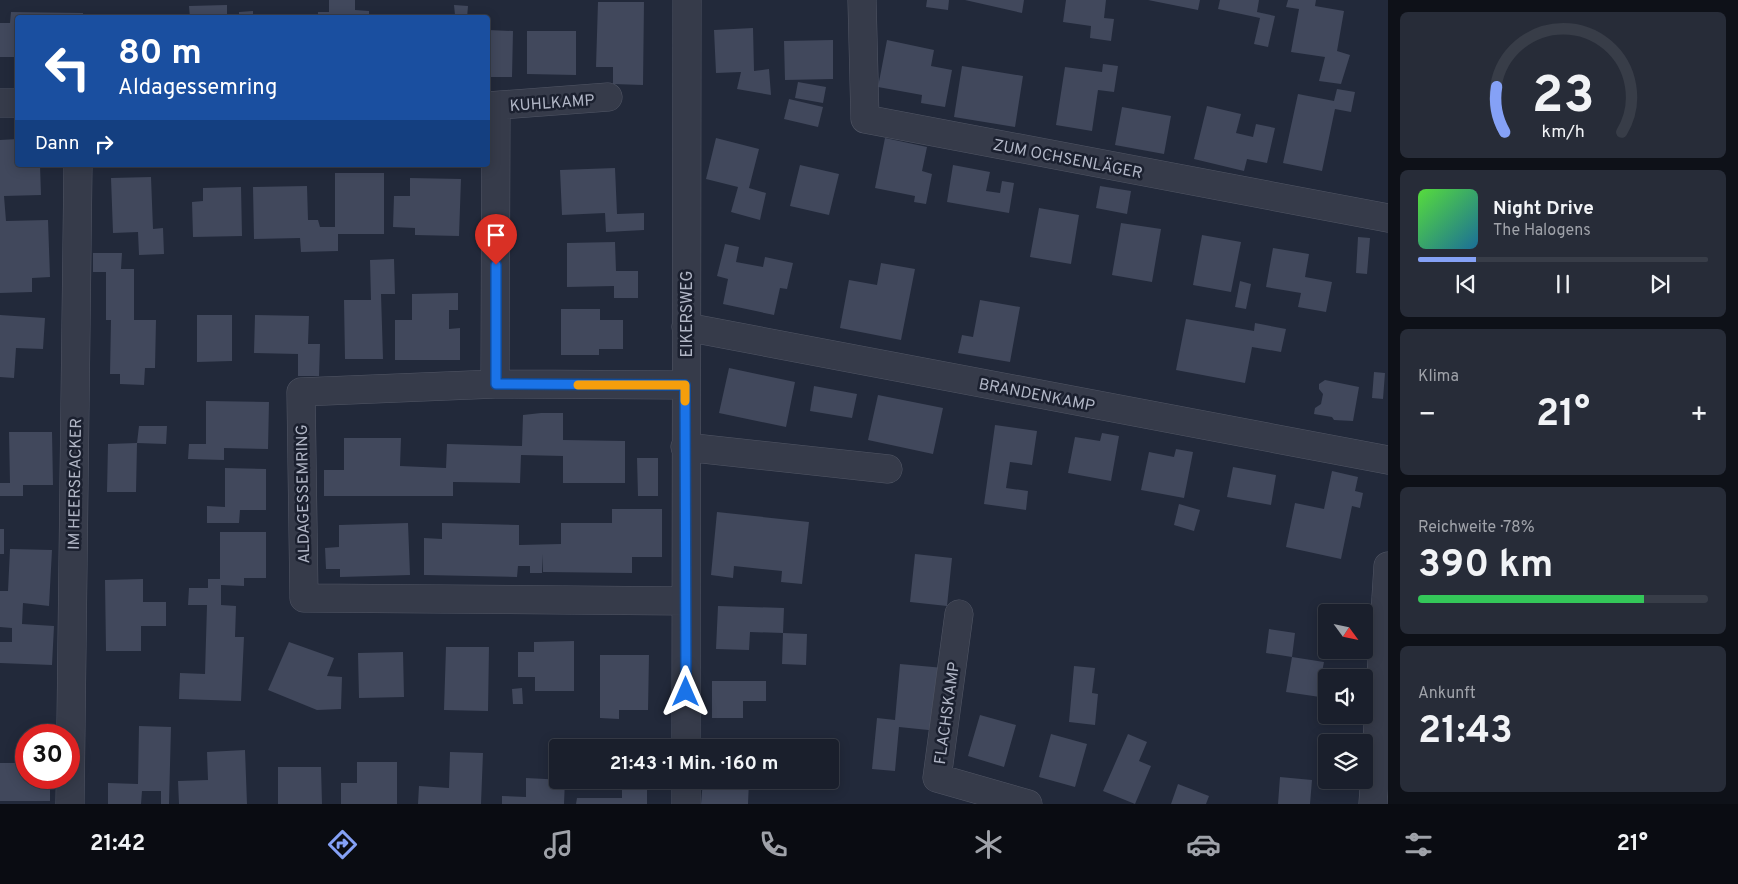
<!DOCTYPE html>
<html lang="de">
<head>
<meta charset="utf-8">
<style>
	:root { --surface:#1a1f2c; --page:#272c38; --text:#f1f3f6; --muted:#9fa2a9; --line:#383d48; --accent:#85a1f6 }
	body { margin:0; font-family:Overpass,sans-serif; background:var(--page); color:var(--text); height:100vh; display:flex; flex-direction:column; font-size:19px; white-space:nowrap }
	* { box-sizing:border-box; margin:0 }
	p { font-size:16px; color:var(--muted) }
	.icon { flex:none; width:28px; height:28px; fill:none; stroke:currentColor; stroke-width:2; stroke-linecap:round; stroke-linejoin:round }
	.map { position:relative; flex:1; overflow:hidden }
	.details { display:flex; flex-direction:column; gap:12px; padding:12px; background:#0e1118; width:350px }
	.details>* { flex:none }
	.banner { position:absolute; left:15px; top:15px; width:475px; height:152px; border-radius:5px; box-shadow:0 2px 12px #0003,0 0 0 1px var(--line); background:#1a4fa0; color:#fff; overflow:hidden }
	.needle { width:32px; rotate:123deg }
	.tools { position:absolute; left:1318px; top:604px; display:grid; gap:10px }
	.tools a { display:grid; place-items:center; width:55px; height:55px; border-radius:5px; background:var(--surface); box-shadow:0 2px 12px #0003,0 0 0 1px var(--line); font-size:25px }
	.speed { position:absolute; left:15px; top:724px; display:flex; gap:10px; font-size:25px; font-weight:700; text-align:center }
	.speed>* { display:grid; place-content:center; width:65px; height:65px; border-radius:50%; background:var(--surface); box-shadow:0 2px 12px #0003,0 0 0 1px var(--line); line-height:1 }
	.speed .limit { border:8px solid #d22; background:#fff; color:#111 }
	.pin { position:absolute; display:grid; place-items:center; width:42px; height:42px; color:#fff; margin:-51px -21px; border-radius:50% 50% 50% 0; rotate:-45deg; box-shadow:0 0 5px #0007 }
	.pin .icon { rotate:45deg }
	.me { position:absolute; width:55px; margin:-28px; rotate:0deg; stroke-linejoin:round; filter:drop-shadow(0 0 4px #0008) }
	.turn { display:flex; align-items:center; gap:18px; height:105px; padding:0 20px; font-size:22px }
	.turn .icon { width:65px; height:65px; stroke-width:2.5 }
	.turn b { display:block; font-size:35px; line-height:42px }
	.then { display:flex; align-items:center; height:48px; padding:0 20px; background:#0003; gap:10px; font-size:19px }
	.big { font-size:38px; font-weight:700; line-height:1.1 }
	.details .widget { flex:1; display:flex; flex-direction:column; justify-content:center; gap:8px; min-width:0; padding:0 18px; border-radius:8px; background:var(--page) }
	.details .dial { align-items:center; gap:0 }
	.dial svg { height:130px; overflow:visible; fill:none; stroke:var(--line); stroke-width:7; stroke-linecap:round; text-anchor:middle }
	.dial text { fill:var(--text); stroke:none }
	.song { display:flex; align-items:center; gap:15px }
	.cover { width:60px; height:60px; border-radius:8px; background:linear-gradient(135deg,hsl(110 70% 55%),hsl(200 70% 35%)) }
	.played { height:5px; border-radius:2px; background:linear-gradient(90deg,var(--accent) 20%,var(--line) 20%) }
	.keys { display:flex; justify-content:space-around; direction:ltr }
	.heat { display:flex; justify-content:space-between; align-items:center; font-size:28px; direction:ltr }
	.charge { height:8px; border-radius:4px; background:linear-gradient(90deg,#34c759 78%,var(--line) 0) }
	.trip { position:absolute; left:549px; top:739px; width:290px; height:50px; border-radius:5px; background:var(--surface); box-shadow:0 2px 12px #0003,0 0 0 1px var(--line); font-weight:700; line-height:50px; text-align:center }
	.tabs { display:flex; height:80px; justify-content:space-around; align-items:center; background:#0a0c12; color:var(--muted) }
	.tabs .icon { width:35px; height:35px }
	.tabs .on { color:var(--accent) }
	.tabs b { font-size:22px; color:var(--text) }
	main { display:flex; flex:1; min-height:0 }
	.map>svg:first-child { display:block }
	.building { fill:#41485c }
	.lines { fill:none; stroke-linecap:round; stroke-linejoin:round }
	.minor-casing { stroke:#515665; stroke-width:29 }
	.minor { stroke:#363b4a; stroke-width:28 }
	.route-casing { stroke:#114b97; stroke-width:12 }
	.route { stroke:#1a73e8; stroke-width:9 }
	.slow { stroke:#f59e0b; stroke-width:9 }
	.labels { text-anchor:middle; stroke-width:5; stroke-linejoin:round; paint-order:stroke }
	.street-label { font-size:16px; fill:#b1b6c6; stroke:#1b202f }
</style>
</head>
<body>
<main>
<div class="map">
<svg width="1388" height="804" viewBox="0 0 1388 804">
	<rect width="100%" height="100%" fill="#22293a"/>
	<!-- building -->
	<path class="building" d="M 329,0 L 355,0 L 355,10 L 369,11 L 369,18 L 318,18 L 318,12 L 329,12 Z
		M 927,0 L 949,0 L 948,10 L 926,7 Z
		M 965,0 L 1024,0 L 1022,13 Z
		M 1066,0 L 1106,0 L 1104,18 L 1114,19 L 1111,41 L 1090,38 L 1091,26 L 1063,22 Z
		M 1148,0 L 1200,0 L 1198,10 Z
		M 1220,0 L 1259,0 L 1257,12 L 1275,16 L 1268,47 L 1254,44 L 1260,18 L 1218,9 Z
		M 1288,0 L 1316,0 L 1315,6 L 1344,11 L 1337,51 L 1350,55 L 1341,84 L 1319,81 L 1325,57 L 1291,52 L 1299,9 L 1286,7 Z
		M 598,2 L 644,2 L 643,85 L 613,84 L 613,67 L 596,67 Z
		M 227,5 L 227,18 L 190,18 L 189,6 Z
		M 454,5 L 468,6 L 467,18 L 441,18 L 441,15 L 455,15 Z
		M 253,11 L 253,18 L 239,18 L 239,12 Z
		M 11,12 L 83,13 L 83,18 L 18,18 L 18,65 L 14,65 L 14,57 L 0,57 L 0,23 L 10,23 Z
		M 753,28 L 754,71 L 769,69 L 771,95 L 737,89 L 741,72 L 716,73 L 714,30 Z
		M 488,30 L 513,31 L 512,77 L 488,77 Z
		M 527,31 L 576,31 L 576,75 L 527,74 Z
		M 833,40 L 833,79 L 785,80 L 784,41 Z
		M 887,40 L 934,50 L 931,66 L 952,70 L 945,107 L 921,103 L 922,95 L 878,87 Z
		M 1103,64 L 1118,66 L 1114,92 L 1098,90 L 1092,131 L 1056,125 L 1065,67 L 1102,72 Z
		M 962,66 L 1023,76 L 1015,127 L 954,117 Z
		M 798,82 L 826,87 L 823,103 L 795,98 Z
		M 1337,89 L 1355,92 L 1351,112 L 1335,109 L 1322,171 L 1283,163 L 1298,94 L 1334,101 Z
		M 789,99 L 823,107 L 818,127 L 784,119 Z
		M 1207,106 L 1241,114 L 1236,133 L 1253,137 L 1256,124 L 1275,128 L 1267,163 L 1247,159 L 1244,171 L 1194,159 Z
		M 1122,107 L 1171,116 L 1164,154 L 1115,145 Z
		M 716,138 L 759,149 L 749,188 L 766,193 L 760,220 L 731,212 L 738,187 L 706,179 Z
		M 885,138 L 927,147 L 922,171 L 932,174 L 926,204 L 914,202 L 915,196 L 875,188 Z
		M 18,139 L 18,165 L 40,165 L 41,195 L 4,196 L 6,221 L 48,220 L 50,277 L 32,278 L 32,292 L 0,293 L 0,140 Z
		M 800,165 L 839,174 L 829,215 L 790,206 Z
		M 953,165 L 990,172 L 986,191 L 1000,193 L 1002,181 L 1014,183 L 1009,213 L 947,202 Z
		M 615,168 L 617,214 L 644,213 L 644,230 L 606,232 L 605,213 L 562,215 L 560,170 Z
		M 335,173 L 384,173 L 384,234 L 338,234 L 338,251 L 301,252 L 300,238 L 254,239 L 253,187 L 307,186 L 308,220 L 318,220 L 320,227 L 335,227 Z
		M 151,177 L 153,229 L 163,228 L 164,254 L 139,255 L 138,232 L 113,233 L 111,178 Z
		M 410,178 L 461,179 L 459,236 L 415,235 L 415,228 L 393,227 L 394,196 L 410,196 Z
		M 1100,186 L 1131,191 L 1127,214 L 1096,208 Z
		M 241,187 L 242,236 L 193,237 L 192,202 L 203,201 L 203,188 Z
		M 1039,208 L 1079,215 L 1071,264 L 1030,257 Z
		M 1121,223 L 1161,229 L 1152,282 L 1112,275 Z
		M 1202,235 L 1241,242 L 1231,292 L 1193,285 Z
		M 1358,237 L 1370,238 L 1367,274 L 1356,273 Z
		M 615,242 L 616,271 L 638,271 L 638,298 L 614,298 L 614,286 L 567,287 L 567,243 Z
		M 725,244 L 739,247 L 736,262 L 763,267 L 765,257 L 793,263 L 787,289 L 780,288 L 774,315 L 723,304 L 728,279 L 717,276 Z
		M 1273,248 L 1309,254 L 1305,277 L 1332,282 L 1326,312 L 1298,307 L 1301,293 L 1266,287 Z
		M 93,253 L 122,253 L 121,269 L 134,269 L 134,320 L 156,320 L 155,368 L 145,368 L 144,385 L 120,384 L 120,374 L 110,374 L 111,320 L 106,320 L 106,272 L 93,272 Z
		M 394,259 L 395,294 L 381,294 L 383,359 L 345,359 L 344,300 L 371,300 L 370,260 Z
		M 881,263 L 915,269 L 901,340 L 840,328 L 849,280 L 877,285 Z
		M 1240,281 L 1251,284 L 1246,309 L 1235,307 Z
		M 458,293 L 458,310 L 449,310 L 449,329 L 460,328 L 460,360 L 395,360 L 395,320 L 412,320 L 412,294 Z
		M 980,300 L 1020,307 L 1010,362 L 958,353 L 962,335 L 973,337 Z
		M 561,309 L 600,309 L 600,320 L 623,320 L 623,349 L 599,349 L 599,355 L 561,355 Z
		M 0,315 L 45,318 L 43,349 L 16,348 L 14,378 L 0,377 Z
		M 197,315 L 232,315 L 232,361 L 197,362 Z
		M 255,315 L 309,316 L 308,344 L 320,344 L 319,376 L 298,376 L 298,354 L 254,353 Z
		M 1186,319 L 1254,331 L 1255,323 L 1286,329 L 1281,352 L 1252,347 L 1245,383 L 1176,370 Z
		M 729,368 L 795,382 L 786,427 L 719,413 Z
		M 1374,372 L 1385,373 L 1383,399 L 1372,398 Z
		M 1325,380 L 1359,387 L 1353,421 L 1334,420 L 1332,417 L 1314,414 L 1315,408 L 1321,404 L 1323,394 L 1319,389 L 1319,384 Z
		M 814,386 L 857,394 L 852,418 L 810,411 Z
		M 878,395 L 943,408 L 933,454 L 868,440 Z
		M 206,401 L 269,402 L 268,449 L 224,448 L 224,460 L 188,459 L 189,444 L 206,444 Z
		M 541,413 L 563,413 L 563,440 L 625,441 L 625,483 L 563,483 L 563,456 L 521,455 L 520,483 L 453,482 L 453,496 L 324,496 L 324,470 L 344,470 L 344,438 L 401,438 L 400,466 L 446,468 L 447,444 L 522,446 L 523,415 Z
		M 995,425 L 1037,431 L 1032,465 L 1010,462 L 1006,488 L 1028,491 L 1026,510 L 984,504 Z
		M 139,426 L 167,426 L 166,444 L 137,443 Z
		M 9,432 L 52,432 L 53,485 L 23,485 L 23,496 L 0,496 L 0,483 L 10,483 Z
		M 1102,433 L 1119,436 L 1111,481 L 1068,473 L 1075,437 L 1100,441 Z
		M 137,443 L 136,492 L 107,492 L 108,444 Z
		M 1176,449 L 1193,452 L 1184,498 L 1141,490 L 1149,452 L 1174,457 Z
		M 637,458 L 658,458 L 658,496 L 638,496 Z
		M 1233,467 L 1276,475 L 1271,505 L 1227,497 Z
		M 225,468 L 266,469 L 266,510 L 240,510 L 239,523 L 207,523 L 207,506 L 225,507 Z
		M 1332,471 L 1358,477 L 1355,491 L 1363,493 L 1360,508 L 1352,506 L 1341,559 L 1286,547 L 1295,503 L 1324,509 Z
		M 1179,504 L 1200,510 L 1194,531 L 1174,525 Z
		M 612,509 L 662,509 L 662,557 L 632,557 L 632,573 L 543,572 L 542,554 L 542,573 L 530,573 L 530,566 L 518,566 L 517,577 L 424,575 L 424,538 L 442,539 L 442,523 L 519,525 L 519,545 L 561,544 L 561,523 L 612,523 Z
		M 717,512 L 809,522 L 802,584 L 781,582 L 782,571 L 734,566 L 733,578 L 711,575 Z
		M 408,523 L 410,575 L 340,577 L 340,569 L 326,569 L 325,548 L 339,547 L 339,525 Z
		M 0,529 L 4,529 L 4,554 L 0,554 Z
		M 220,532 L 266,532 L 266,578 L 244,578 L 244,586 L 221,585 L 221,605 L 236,606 L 235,637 L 244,637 L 241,701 L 179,699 L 180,673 L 205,674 L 207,605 L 188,605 L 189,588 L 208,588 L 208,579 L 220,579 Z
		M 10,549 L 52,550 L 49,606 L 23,603 L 22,624 L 54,626 L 52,665 L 0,663 L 0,642 L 12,642 L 12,628 L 0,627 L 0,591 L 8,591 Z
		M 915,554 L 952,558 L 947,606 L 910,602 Z
		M 143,579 L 143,602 L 166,602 L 166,626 L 141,626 L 141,651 L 106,651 L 105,580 Z
		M 718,606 L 784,608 L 783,633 L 750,632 L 749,650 L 716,649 Z
		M 1269,629 L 1295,633 L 1292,657 L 1324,662 L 1322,672 L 1331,674 L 1330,678 L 1326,678 L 1326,691 L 1322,691 L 1320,697 L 1286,692 L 1292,657 L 1266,653 Z
		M 783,633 L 807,634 L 806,665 L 782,664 Z
		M 574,641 L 574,691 L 535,691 L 535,677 L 518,677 L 518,652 L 534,652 L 534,642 Z
		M 289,642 L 334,658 L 327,676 L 342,677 L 341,709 L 317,710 L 268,690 Z
		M 446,647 L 489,647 L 488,711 L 444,710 Z
		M 403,652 L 404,697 L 359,698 L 358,653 Z
		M 600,655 L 649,655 L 648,710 L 619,710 L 619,719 L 600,718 Z
		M 900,664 L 944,668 L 938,731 L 899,727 L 895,771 L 872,769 L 877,718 L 895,720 Z
		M 1074,666 L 1095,668 L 1092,693 L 1098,694 L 1095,725 L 1069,722 Z
		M 712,681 L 766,681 L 766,701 L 743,701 L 743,718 L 712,718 Z
		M 522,688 L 523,704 L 513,704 L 512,689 Z
		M 980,715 L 1016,725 L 1004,767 L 968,756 Z
		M 139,726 L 171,727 L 169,804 L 161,804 L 161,791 L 142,791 L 141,804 L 108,804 L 108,783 L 138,784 Z
		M 27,732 L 51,732 L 51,735 L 27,735 Z
		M 1051,734 L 1087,744 L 1075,787 L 1039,777 Z
		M 1128,734 L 1147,742 L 1139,761 L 1151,766 L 1135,804 L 1103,791 Z
		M 245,750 L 247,804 L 179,804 L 178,781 L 208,780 L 207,752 Z
		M 450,752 L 483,753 L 481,804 L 418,804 L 419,786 L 449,788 Z
		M 357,762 L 397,762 L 397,804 L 341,804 L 341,783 L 357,783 Z
		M 0,763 L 26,763 L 26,778 L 50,778 L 50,801 L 0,801 Z
		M 278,767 L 321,767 L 322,804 L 278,804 Z
		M 1280,777 L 1312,780 L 1310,804 L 1278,804 Z
		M 526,778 L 565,780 L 564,804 L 502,804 L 502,796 L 526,797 Z
		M 703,780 L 749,781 L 748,804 L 701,804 Z
		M 1178,784 L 1209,796 L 1206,804 L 1171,804 Z
		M 622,788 L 647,789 L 647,804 L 576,804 L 577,798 L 622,798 Z"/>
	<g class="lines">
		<defs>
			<path id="minor" d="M 862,0 L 865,119 L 1388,218
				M 0,103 L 18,103
				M 488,106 L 608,97
				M 686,327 L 1388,460
				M 495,384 L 496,106
				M 685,385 L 495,384 L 301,392 L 304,598 L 686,601
				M 685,447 L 888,469
				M 959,614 L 937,778 L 1028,804
				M 686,748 L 687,0
				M 686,780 L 686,804
				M 70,804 L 78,165
				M 1373,804 L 1388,566"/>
		</defs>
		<!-- minor casing -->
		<use href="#minor" class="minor-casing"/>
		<!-- minor -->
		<use href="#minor" class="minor"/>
	</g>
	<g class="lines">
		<defs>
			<path id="route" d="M 496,265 L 496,384 L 685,385 L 686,692"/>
		</defs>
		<!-- route casing -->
		<use href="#route" class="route-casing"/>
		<!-- route -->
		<use href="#route" class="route"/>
		<!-- slow -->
		<path class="slow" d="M 578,385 L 685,385 L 685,401"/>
	</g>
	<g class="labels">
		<!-- street labels -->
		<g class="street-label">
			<text transform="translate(552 102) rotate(-4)" y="6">KUHLKAMP</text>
			<text transform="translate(1068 158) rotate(11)" y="6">ZUM OCHSENLÄGER</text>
			<text transform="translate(686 314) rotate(-90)" y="6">EIKERSWEG</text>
			<text transform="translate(1037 394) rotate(11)" y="6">BRANDENKAMP</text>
			<text transform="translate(74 484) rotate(-89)" y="6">IM HEERSEACKER</text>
			<text transform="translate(302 494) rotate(-91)" y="6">ALDAGESSEMRING</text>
			<text transform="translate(946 713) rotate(-82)" y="6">FLACHSKAMP</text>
		</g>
	</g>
</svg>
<div class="tools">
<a><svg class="needle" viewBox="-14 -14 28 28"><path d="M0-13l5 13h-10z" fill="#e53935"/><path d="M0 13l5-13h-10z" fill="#9fa2a9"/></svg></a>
<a><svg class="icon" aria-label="sound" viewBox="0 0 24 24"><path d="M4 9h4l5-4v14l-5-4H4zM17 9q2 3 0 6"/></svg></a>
<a><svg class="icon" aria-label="layers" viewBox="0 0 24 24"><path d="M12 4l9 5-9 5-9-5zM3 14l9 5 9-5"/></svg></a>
</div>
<div class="speed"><div class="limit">30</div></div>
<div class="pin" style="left:496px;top:265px;background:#d93025"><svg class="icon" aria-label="arrive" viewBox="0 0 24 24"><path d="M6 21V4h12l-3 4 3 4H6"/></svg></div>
<svg class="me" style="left:686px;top:692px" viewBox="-20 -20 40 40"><path d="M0-17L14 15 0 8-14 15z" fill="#1a73e8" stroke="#fff" stroke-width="4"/></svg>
<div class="trip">21:43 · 1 Min. · 160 m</div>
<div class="banner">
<div class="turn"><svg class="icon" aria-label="left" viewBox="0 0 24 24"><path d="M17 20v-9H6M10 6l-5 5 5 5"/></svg><div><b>80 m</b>Aldagessemring</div></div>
<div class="then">Dann<svg class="icon" aria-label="right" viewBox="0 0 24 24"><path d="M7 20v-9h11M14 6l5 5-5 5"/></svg></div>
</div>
</div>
<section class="details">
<div class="widget dial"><svg viewBox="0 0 100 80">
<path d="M14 69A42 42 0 1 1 86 69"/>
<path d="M14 69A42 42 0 0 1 9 41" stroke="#85a1f6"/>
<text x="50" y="56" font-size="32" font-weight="700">23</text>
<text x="50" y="72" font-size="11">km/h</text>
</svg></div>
<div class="widget">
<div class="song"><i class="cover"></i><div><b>Night Drive</b><p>The Halogens</p></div></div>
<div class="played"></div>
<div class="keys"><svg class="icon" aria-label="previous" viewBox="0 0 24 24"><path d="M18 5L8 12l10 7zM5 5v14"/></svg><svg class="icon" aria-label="pause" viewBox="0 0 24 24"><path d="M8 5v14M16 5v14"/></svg><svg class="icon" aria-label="next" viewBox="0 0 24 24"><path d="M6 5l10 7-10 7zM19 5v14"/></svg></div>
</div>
<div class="widget"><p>Klima</p>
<div class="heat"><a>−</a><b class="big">21°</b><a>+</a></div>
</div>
<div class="widget"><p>Reichweite · 78%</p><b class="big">390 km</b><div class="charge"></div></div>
<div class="widget"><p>Ankunft</p><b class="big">21:43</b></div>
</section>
</main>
<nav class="tabs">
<b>21:42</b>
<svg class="icon on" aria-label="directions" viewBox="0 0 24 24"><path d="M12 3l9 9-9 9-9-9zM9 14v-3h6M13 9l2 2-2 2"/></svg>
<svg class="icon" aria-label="music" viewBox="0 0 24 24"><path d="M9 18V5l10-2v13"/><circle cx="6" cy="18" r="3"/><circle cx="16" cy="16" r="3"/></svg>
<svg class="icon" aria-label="phone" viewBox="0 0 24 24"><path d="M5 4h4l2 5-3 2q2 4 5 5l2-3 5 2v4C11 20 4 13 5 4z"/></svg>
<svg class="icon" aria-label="climate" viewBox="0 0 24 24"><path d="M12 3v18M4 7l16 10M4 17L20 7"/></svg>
<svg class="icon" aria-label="car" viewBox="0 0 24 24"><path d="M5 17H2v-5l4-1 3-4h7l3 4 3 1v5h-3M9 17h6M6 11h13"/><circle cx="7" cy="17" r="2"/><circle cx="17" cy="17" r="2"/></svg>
<svg class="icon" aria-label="filters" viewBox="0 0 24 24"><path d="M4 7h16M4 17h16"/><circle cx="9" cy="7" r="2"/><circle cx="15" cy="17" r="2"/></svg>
<b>21°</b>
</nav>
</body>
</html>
